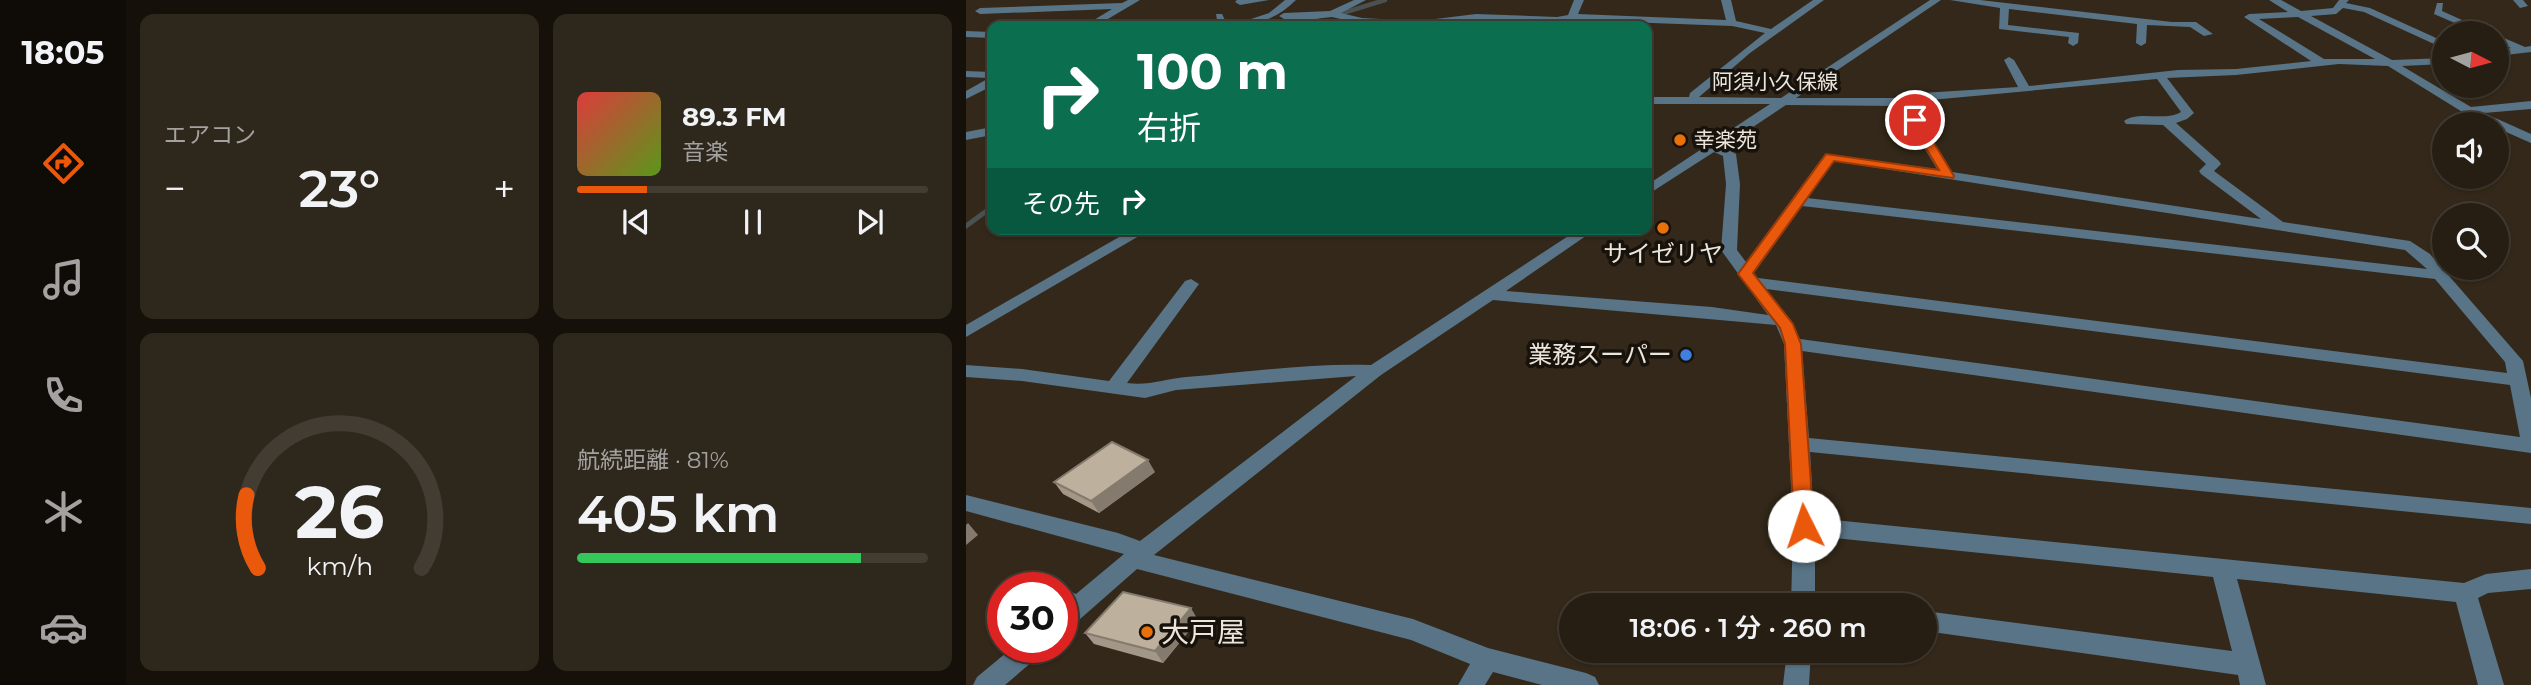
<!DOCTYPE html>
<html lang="ja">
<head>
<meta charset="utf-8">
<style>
	:root { --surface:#261e13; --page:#2e271c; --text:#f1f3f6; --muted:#a4a2a0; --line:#423c33; --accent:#ea580c }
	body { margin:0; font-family:Montserrat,"Noto Sans JP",sans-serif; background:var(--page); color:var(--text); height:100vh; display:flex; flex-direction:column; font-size:26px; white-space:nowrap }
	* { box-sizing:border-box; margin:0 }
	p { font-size:23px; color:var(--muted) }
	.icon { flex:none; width:38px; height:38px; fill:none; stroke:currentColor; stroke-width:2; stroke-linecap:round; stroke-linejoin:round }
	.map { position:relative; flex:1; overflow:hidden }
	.details { display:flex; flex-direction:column; gap:14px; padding:14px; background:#15100a; width:840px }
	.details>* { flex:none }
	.guide { position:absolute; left:21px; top:21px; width:665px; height:214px; border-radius:14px; box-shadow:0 2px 5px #0004,0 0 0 2px var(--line); background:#0b6e4f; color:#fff; overflow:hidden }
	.needle { width:46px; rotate:96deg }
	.controls { position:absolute; left:1466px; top:21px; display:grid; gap:14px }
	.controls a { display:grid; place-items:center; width:77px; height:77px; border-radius:50%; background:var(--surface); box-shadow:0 2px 5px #0004,0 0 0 2px var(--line); font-size:35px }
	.speed { position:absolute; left:21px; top:572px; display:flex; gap:14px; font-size:35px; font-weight:700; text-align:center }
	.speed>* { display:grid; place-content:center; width:91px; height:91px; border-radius:50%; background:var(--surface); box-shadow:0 2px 5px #0004,0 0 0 2px var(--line); line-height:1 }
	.speed .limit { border:10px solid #d22; background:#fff; color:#111 }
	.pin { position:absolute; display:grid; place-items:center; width:60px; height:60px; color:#fff; margin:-30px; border:4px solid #fff; border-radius:50%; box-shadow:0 2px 7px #0007 }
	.me { position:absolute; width:77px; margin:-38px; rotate:356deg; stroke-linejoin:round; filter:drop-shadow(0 0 5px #0008) }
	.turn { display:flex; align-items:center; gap:24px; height:147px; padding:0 35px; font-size:32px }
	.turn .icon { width:91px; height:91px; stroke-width:2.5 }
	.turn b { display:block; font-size:49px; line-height:60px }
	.then { display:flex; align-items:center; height:66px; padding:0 35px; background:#0003; gap:14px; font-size:26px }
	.big { font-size:52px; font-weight:600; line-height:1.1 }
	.details .widget { flex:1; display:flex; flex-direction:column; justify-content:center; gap:10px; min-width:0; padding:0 24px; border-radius:14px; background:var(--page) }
	.details .dial { align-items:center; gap:0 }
	.dial svg { height:182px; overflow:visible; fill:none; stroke:var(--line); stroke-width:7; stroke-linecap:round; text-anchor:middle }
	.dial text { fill:var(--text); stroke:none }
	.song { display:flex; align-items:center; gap:21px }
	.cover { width:84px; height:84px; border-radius:10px; background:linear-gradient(135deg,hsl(0 70% 55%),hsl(90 70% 35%)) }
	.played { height:7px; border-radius:4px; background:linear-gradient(90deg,var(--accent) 20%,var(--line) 20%) }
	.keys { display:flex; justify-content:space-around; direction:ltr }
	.heat { display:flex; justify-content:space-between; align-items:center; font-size:38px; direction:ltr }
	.charge { height:10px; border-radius:5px; background:linear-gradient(90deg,#34c759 81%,var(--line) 0) }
	.details .tiles { flex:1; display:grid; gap:14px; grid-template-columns:repeat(2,1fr) }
	.trip { position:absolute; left:593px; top:593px; width:378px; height:70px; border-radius:35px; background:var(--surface); box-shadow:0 2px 5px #0004,0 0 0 2px var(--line); font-weight:600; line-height:70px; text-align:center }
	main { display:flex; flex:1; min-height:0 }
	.menu { display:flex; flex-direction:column; width:126px; justify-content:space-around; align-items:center; background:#0f0c08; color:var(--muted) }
	.menu .icon { width:49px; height:49px }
	.menu .active { color:var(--accent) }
	.menu b { font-size:32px; color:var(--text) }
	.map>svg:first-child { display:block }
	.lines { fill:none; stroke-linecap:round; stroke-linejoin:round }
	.stream-far1 { stroke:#4b5150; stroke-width:4.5 }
	.stream { stroke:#4b5150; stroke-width:5 }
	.minor { fill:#587486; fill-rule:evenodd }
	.wall { fill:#a39787 }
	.shaded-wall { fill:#847b6e }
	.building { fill:#bdb09d; stroke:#847b6e; stroke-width:2 }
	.route { fill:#ea580c; stroke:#983908; stroke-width:2 }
	.food-dot { fill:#e8710a; stroke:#17120b; stroke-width:2.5 }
	.shop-dot { fill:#3f7fe0; stroke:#17120b; stroke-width:2.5 }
	.labels { text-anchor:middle; stroke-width:7; stroke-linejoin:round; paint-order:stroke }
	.far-street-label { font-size:21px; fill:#ece5db; stroke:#17120b }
	.far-poi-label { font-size:21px; fill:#ece5db; stroke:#17120b; text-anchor:start }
	.poi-label { font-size:24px; fill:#ece5db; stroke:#17120b }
	.near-poi-label { font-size:28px; fill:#ece5db; stroke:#17120b; text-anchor:start }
</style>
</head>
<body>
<main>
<nav class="menu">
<b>18:05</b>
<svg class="icon active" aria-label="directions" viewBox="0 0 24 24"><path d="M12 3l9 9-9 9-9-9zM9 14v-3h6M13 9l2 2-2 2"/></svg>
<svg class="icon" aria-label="music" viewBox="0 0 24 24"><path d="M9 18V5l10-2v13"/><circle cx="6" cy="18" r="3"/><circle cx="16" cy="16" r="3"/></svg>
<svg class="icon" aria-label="phone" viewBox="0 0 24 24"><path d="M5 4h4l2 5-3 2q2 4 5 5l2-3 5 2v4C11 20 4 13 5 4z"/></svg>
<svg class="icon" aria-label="climate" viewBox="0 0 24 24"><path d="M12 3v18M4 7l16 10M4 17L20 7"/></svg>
<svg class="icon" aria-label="car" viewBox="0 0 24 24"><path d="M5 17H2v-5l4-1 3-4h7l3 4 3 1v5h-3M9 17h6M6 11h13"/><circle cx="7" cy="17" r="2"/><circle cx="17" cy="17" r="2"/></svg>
</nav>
<section class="details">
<div class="tiles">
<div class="widget"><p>エアコン</p>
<div class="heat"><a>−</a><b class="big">23°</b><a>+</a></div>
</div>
<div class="widget">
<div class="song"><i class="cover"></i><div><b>89.3 FM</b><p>音楽</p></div></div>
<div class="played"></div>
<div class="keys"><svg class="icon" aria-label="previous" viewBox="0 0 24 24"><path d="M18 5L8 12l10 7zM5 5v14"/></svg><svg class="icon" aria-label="pause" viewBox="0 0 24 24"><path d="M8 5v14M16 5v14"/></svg><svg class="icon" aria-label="next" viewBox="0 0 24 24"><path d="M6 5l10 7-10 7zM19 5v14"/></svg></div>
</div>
<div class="widget dial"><svg viewBox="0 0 100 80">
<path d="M14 69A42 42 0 1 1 86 69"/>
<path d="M14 69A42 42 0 0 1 9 37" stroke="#ea580c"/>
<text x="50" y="56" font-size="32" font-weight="700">26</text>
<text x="50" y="72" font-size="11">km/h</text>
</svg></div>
<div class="widget"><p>航続距離 · 81%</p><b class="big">405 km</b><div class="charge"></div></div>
</div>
</section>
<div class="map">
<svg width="1565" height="685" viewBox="0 0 1565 685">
	<rect width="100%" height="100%" fill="#332819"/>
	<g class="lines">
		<!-- stream-far1 -->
		<path class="stream-far1" d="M 370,15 L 419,0
			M 319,26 L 351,18"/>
		<!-- stream -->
		<path class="stream" d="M 0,226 L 26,207"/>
		<!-- minor -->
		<path class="minor" d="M 162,0 L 174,0 L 130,26 L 118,26 L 146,9 L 14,14 L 9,11 L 14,8 L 156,3 Z
			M 271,0 L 303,0 L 274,5 L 269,2 Z
			M 319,0 L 330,0 C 312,18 289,27 264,26 L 303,13 Z
			M 388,0 L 400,0 L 375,13 L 396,18 L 453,21 L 510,14 L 591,17 L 602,15 L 608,0 L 618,0 L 612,14 L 760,20 L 755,0 L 765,0 L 770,21 L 805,29 L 847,0 L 858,0 L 784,53 L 733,97 L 815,98 L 964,0 L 975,0 L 830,98 L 933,98 L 940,94 L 1052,87 L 1038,60 L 1043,57 L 1048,60 L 1063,86 L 1212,70 L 1270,69 L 1345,61 L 1278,17 L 1283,14 L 1322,12 L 1303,0 L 1315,0 L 1335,11 L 1367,8 L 1373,0 L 1383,0 L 1380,3 L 1404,8 L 1479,42 L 1479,49 L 1398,12 L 1377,8 L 1370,14 L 1345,16 L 1426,60 L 1479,58 L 1479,64 L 1436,66 L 1505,107 L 1565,101 L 1565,109 L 1518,113 L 1565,134 L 1565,143 L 1531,128 L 1531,124 L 1523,124 L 1498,113 L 1422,66 L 1373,64 L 1270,75 L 1201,78 L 1228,113 L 1221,119 L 1210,123 L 1253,161 L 1255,164 L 1248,171 L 1317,222 L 1444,241 L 1464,254 L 1557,361 L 1565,398 L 1565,453 L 836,351 L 843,438 L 1565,508 L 1565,524 L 844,452 L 848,518 L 1498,583 L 1520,574 L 1565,569 L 1565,589 L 1522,593 L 1512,598 L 1538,685 L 1512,685 L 1490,602 L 1271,579 L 1300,685 L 1274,685 L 1272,675 L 959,631 L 959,611 L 1266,651 L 1247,577 L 849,536 L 849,606 L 825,606 L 827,526 L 818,344 L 810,325 L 527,300 L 415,375 L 188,555 L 447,619 L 522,648 L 620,673 L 629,677 L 633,685 L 576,685 L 527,672 L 519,685 L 492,685 L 504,664 L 445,640 L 171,569 L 105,627 L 96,630 L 96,588 L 110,594 L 158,554 L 0,511 L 0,495 L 152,533 L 174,541 L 390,376 L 210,390 L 179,398 L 56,381 L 0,377 L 0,365 L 56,369 L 143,381 L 219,281 L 225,279 L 233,284 L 161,383 C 182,386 199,379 220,377 C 282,372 344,363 405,365 L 613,229 L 630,229 L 540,291 L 746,307 L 802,315 L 755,250 L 760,184 L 757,156 L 748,152 L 681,195 L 681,185 L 804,104 L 681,104 L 681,97 L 723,97 L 724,93 L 799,33 L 766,26 L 606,20 L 591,23 L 510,20 L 439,26 L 396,24 L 366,17 L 338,20 L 318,19 L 313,16 L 318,13 L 364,11 ZM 1332,17 L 1409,59 L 1358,59 L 1293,19 ZM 1191,79 L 1215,112 C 1198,122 1173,110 1158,121 L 1160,124 L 1197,125 L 1240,164 L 1233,171 L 1235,174 L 1295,219 L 986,172 L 943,102 ZM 820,105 L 933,106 L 971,169 L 859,154 L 780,262 L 771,250 L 774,184 L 770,154 L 757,147 ZM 867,161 L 1439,250 L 1461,269 L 841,198 ZM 836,206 L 1469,279 L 1539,362 L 1541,373 L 792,278 L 788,273 ZM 800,289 L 1544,385 L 1554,437 L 834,339 L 824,319 Z
			M 984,0 L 1014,0 L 1206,22 L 1230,22 L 1247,34 L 1238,36 L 1224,27 L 1181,25 L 1180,43 L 1175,46 L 1170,43 L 1171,24 L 1043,9 L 1042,25 L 1113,33 L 1112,43 L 1107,46 L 1102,43 L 1103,37 L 1033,29 L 1034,8 Z
			M 1547,0 L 1557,0 L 1562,6 L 1554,8 Z
			M 1471,3 L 1477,3 L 1476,11 L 1525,33 L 1512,33 L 1468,14 Z
			M 250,14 L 256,14 L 262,26 L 252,26 Z
			M 0,31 L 26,32 L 26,38 L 0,37 Z
			M 1531,35 L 1559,47 L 1565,46 L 1565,52 L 1531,56 L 1531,50 L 1545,48 L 1531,42 Z
			M 0,71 L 26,72 L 26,86 L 0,99 L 0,91 L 23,78 L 0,77 Z
			M 26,127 L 26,135 L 0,140 L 0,132 Z
			M 167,229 L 185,229 L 0,337 L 0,325 Z
			M 46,648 L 76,648 L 73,656 L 39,685 L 7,685 L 11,677 Z
			M 821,651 L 845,651 L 843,685 L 817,685 Z"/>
	</g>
	<!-- wall -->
	<path class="wall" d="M 189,472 L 133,513 L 97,494 L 88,482 Z
		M 232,620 L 197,663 L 128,644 L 119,633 Z"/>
	<!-- shaded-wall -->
	<path class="shaded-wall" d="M 182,460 L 189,472 L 133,513 L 125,501 Z
		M 2,523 L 12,535 L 0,545 L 0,525 Z
		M 225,608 L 232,620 L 197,663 L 189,651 Z"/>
	<!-- building -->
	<path class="building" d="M 146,442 L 182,460 L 125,501 L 88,482 Z
		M 157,592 L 225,608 L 189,651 L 119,633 Z"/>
	<!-- route -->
	<path class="route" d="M 949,117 L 954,120 L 988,176 L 987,178 L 868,161 L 787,273 L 827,324 L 835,344 L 848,526 L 845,531 L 838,534 L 831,531 L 828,526 L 819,344 L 814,328 L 772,274 L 860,154 L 973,170 L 943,120 Z"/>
	<!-- markers -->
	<g class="food-dot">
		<circle cx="714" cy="140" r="7"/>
		<circle cx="697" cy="228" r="7"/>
		<circle cx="181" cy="632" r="7"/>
	</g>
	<circle class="shop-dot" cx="720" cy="355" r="7"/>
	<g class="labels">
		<!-- far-street labels -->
		<g class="far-street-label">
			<text x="809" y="89">阿須小久保線</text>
		</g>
		<!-- far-poi labels -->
		<g class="far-poi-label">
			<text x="728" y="147">幸楽苑</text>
		</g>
		<!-- poi labels -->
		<g class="poi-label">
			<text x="697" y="262">サイゼリヤ</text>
			<text x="706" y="363" text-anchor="end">業務スーパー</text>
		</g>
		<!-- near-poi labels -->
		<g class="near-poi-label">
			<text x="195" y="642">大戸屋</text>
		</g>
	</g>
</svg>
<div class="controls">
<a><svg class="needle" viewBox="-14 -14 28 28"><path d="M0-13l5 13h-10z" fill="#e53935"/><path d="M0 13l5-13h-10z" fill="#a4a2a0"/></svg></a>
<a><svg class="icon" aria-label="sound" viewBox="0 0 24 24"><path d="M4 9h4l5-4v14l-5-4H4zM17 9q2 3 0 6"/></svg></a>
<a><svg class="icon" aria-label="search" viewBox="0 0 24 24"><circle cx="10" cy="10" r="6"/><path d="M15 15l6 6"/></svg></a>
</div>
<div class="speed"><div class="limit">30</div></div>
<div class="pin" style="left:949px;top:120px;background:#d93025"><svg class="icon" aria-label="arrive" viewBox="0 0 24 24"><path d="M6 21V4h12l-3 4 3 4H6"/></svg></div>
<svg class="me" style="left:838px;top:526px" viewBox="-20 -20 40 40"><circle r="19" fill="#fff"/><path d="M0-13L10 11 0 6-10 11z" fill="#ea580c"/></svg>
<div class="trip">18:06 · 1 分 · 260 m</div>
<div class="guide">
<div class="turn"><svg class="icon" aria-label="right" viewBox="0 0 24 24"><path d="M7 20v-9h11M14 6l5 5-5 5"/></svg><div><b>100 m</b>右折</div></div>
<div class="then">その先<svg class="icon" aria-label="right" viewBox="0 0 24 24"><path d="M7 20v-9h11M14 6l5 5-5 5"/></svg></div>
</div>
</div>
</main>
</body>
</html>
